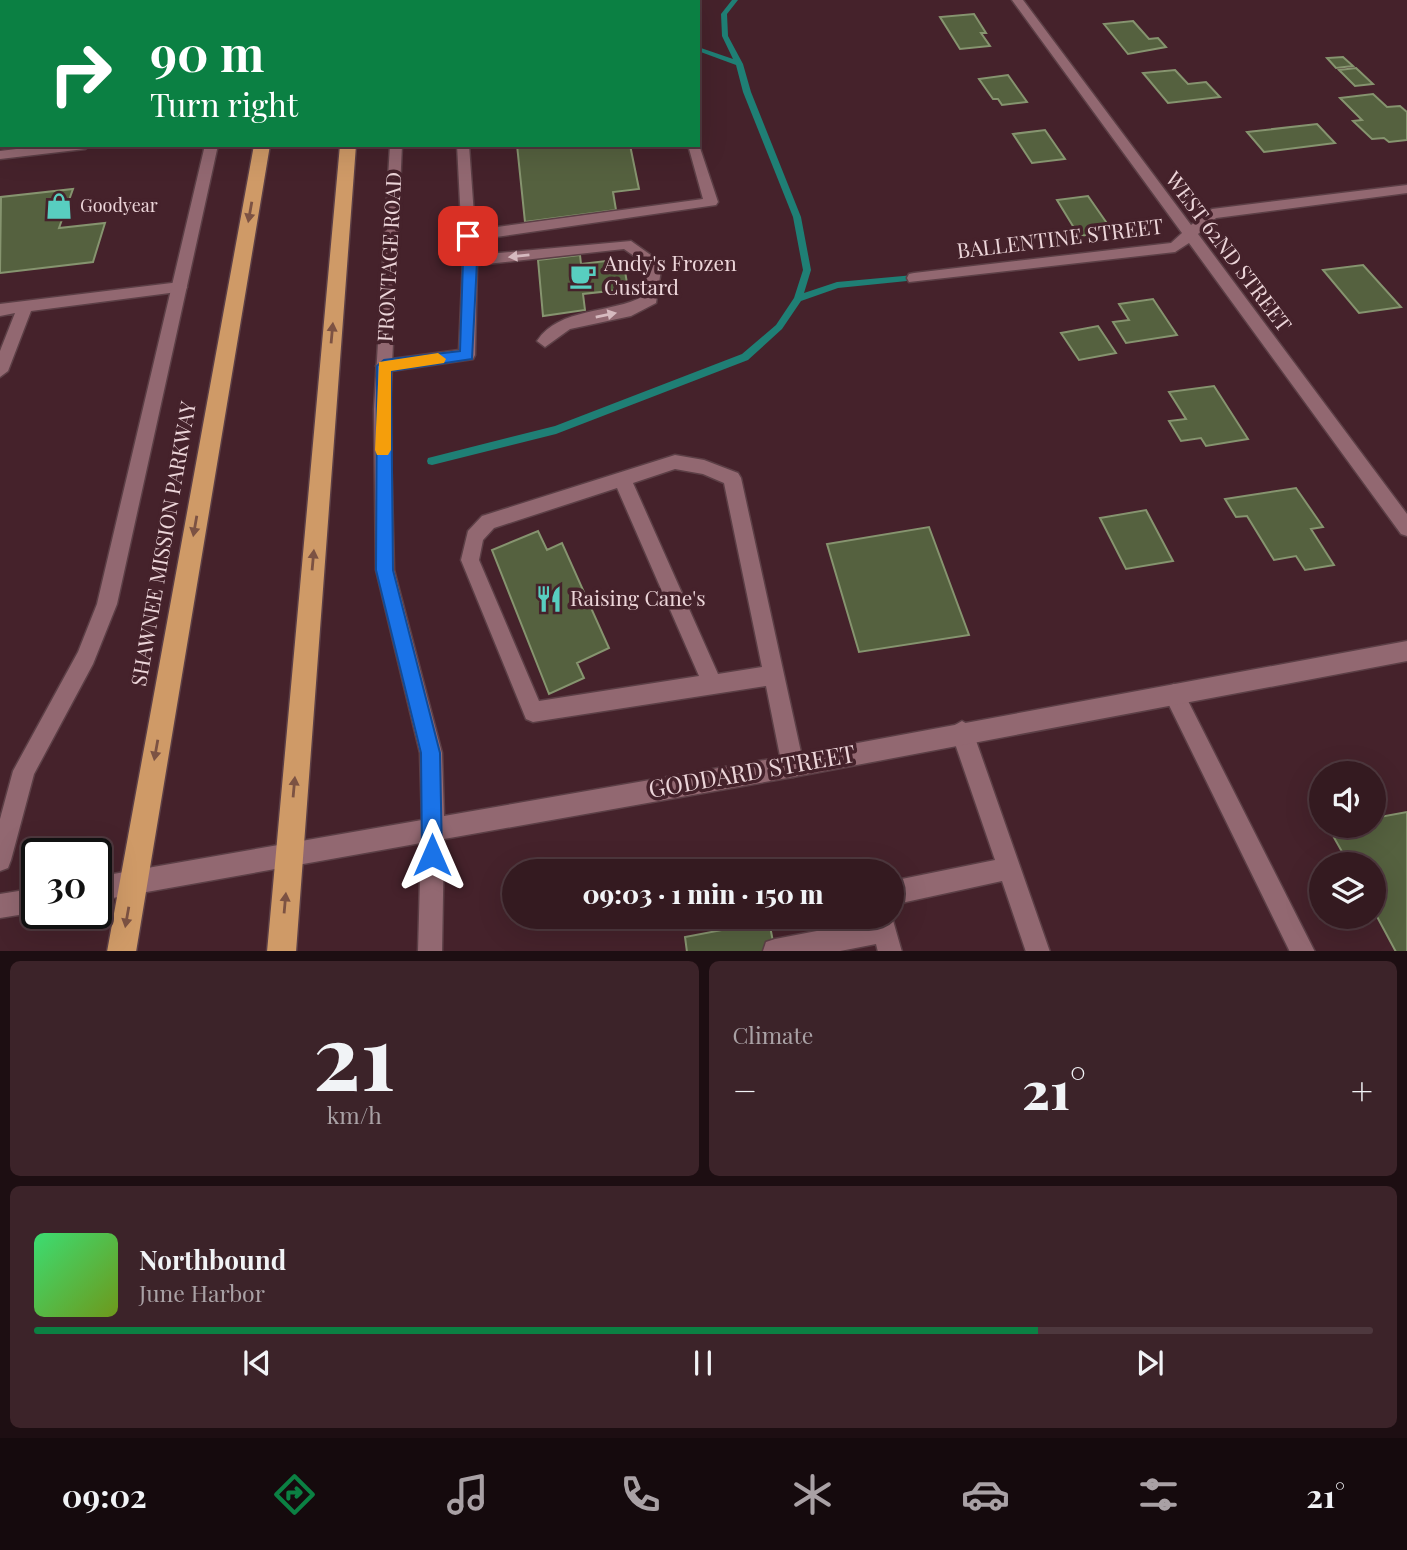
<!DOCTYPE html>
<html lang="en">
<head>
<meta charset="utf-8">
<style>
	:root { --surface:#341a20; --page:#3c2329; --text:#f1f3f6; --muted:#a9a1a5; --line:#4e383e; --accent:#0b8043 }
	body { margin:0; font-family:"Playfair Display",serif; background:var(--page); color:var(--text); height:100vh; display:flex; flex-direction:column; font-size:26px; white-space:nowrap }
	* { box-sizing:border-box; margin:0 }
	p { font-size:23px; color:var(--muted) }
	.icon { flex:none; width:38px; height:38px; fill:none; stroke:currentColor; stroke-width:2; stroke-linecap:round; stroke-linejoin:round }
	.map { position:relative; height:951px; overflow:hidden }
	.drawer { display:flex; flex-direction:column; gap:10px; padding:10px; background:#1d0e12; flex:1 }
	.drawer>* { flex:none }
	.top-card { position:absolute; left:0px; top:0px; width:700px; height:147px; box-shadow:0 7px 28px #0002,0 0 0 2px var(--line); background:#0b8043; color:#fff; overflow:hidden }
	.fabs { position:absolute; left:1309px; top:761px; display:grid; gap:14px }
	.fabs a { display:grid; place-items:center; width:77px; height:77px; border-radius:50%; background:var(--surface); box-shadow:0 7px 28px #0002,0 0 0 2px var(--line); font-size:35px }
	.speed { position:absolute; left:21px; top:838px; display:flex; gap:14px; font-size:35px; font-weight:700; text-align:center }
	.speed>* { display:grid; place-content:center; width:91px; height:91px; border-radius:50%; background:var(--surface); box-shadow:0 7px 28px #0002,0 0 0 2px var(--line); line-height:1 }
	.speed .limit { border:4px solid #111; border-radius:10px; background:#fff; color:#111 }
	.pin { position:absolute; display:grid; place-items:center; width:60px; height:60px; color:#fff; margin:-30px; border-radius:14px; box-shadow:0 4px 10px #0006 }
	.me { position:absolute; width:77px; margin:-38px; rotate:0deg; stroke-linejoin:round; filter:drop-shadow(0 0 5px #0008) }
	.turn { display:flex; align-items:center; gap:24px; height:147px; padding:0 35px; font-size:32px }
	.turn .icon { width:91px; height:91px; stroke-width:2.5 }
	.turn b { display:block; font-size:49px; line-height:60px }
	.big { font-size:52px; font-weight:800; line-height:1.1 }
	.drawer .card { flex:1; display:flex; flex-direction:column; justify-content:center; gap:10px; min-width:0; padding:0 24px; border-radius:10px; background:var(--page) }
	.drawer .dial { align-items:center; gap:0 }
	.dial b { font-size:91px; line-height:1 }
	.song { display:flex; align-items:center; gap:21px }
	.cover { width:84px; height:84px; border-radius:10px; background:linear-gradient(135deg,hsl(140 70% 55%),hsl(80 70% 35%)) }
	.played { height:7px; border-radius:4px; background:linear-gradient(90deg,var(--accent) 75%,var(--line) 75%) }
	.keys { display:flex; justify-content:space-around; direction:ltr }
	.heat { display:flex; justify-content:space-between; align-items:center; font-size:38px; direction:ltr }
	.drawer .tiles { flex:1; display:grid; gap:10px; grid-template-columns:1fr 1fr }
	.card:last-child { grid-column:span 2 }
	.trip { position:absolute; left:502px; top:859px; width:402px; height:70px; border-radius:35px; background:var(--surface); box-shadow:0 7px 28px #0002,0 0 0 2px var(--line); font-weight:800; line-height:70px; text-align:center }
	.tabs { display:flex; height:112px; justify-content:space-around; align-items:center; background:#150a0d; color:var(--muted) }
	.tabs .icon { width:49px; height:49px }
	.tabs .on { color:var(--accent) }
	.tabs b { font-size:32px; color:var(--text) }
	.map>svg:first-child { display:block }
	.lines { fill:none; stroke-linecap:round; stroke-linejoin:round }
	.stream { fill:#1f7f75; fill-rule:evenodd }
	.building { fill:#55613f; stroke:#86946f; stroke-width:2 }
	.lane-casing { stroke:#5c3f46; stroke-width:3 }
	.street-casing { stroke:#5c3f46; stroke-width:3 }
	.highway-casing { stroke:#5c3f46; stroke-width:3 }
	.lane { fill:#926871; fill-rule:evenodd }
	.street { fill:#926871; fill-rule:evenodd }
	.highway { fill:#cf9a67; fill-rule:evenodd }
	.oneway { fill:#7c5243 }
	.oneway2 { fill:#d6babf }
	.route { fill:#1a73e8; stroke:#114b97; stroke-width:2 }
	.slow { fill:#f59e0b }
	.labels { text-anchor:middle; stroke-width:7; stroke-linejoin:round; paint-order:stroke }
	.far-poi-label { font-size:18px; fill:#ecd5d9; stroke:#45222b; text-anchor:start }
	.street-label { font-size:21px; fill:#ecd5d9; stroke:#45222b }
	.poi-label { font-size:21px; fill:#ecd5d9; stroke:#45222b; text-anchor:start }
	.near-street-label { font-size:24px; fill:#ecd5d9; stroke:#45222b }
</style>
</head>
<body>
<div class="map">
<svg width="1407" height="952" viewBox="0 0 1407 952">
	<rect width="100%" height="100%" fill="#45222b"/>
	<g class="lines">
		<!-- stream -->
		<path class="stream" d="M 522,0 L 528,0 L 528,2 L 522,2 Z
			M 732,0 L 738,0 L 727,14 L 728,36 L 743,64 L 751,92 L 801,217 L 811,270 L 804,293 L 837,282 L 914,275 L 918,278 L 917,280 L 838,288 L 801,301 L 782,329 L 748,360 L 556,434 L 432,465 L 428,464 L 427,461 L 428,458 L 432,457 L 555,426 L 742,354 L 776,325 L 794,298 L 803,270 L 793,217 L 743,92 L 736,65 L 698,51 L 698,47 L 733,59 L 722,36 L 721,14 Z"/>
	</g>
	<!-- building -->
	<path class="building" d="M 48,0 L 212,0 L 47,2 Z
		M 974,14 L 986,33 L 981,33 L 990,46 L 960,49 L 940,17 Z
		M 1133,21 L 1149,39 L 1158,38 L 1166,47 L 1128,54 L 1104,24 Z
		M 1343,57 L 1353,66 L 1336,68 L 1327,58 Z
		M 1356,68 L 1373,84 L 1355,86 L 1339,70 Z
		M 1175,70 L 1188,84 L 1206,82 L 1220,97 L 1168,103 L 1143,73 Z
		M 1008,75 L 1027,102 L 1002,105 L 998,99 L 993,99 L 979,79 Z
		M 1373,94 L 1387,107 L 1400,106 L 1407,112 L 1407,140 L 1389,142 L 1384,138 L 1372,139 L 1353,121 L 1362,120 L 1340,98 Z
		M 1317,124 L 1335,143 L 1264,152 L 1247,132 Z
		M 1045,130 L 1065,159 L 1032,163 L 1013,134 Z
		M 517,145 L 630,145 L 639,189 L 613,192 L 616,210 L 525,222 Z
		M 73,189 L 59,228 L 105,223 L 93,262 L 0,273 L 1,197 Z
		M 1088,196 L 1113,232 L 1079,236 L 1057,200 Z
		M 580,255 L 581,264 L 623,259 L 628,289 L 583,294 L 585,310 L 543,316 L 538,260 Z
		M 1363,265 L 1401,307 L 1359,313 L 1323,270 Z
		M 1153,299 L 1177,335 L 1126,343 L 1113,322 L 1129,320 L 1119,304 Z
		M 1098,326 L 1116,353 L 1079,360 L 1061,333 Z
		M 1214,386 L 1248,439 L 1206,446 L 1201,438 L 1181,441 L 1169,421 L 1186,419 L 1169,392 Z
		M 1296,488 L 1323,527 L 1311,529 L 1334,565 L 1305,570 L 1296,556 L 1274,560 L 1247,516 L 1236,517 L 1225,499 Z
		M 1146,510 L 1173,561 L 1126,569 L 1100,518 Z
		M 929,527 L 969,635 L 859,652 L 827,544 Z
		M 538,531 L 547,550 L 562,543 L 609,648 L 577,663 L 584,678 L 549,694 L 492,550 Z
		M 1407,812 L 1407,952 L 1396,952 L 1374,911 L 1374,864 L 1349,864 L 1328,827 L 1374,826 L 1374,818 Z
		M 769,921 L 775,952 L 687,952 L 685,937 Z"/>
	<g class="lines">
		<defs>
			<path id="lane" d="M 0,17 L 2,17 L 2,23 L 0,23 Z
				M 0,57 L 2,57 L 2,65 L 0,65 Z
				M 2,77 L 2,88 L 0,89 L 0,78 Z
				M 698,142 L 718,202 L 716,205 L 476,240 L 477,255 L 631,241 L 662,263 L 656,303 L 631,316 L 570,329 L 545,347 L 537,341 C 559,307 611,314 644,296 L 647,265 L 624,249 L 477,265 L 475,355 L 473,359 L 384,372 L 378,370 L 376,366 L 378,362 L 384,360 L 459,350 L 463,261 L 457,145 L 469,145 L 475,230 L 703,199 L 688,145 L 698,145 Z
				M 180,282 L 187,287 L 185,291 L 31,311 L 8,371 L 0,377 L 0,351 L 15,313 L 0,316 L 0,304 Z
				M 675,455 L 704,460 L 738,473 L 741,478 L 804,766 L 801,774 L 793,777 L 785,774 L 782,766 L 766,686 L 533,722 L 526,719 L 461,560 L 468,531 L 482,516 ZM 675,469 L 703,474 L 724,483 L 762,667 L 718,674 L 633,483 ZM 617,488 L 699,676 L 539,701 L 479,560 L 483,540 L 494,528 Z
				M 1174,684 L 1181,687 L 1315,952 L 1290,952 L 1167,701 L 1164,694 L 1167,687 Z
				M 962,721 L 969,725 L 973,732 L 1050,952 L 1026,952 L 1002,881 L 892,905 L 892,881 L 995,860 L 951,732 L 955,725 Z
				M 868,917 L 892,917 L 902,952 L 878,952 L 876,944 L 835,952 L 763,951 L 766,942 L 775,939 L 869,921 Z"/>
			<path id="street" d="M 251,0 L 261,0 L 261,2 L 251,2 Z
				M 383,0 L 393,0 L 393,2 L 383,2 Z
				M 1012,0 L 1023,0 L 1191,225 L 1212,209 L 1407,185 L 1407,193 L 1216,218 L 1198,234 L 1407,514 L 1407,536 L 1401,534 L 1189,243 L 1175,252 L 909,282 L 907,278 L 909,274 L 914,273 L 1171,243 L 1182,233 Z
				M 49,145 L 91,145 L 85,149 L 0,159 L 0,151 Z
				M 205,145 L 218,145 L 117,604 L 93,664 L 34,774 L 11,860 L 8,868 L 0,871 L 0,819 L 13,771 L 78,652 L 97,604 Z
				M 390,145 L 402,145 L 390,409 L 394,570 L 442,753 L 444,816 L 793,755 L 1407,641 L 1407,661 L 793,777 L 444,839 L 442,952 L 418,952 L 421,843 L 96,901 L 96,877 L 422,820 L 420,753 L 376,570 L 374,409 Z
				M 37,888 L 37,912 L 0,918 L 0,894 Z"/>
			<path id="highway" d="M 280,0 L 294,0 L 294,2 L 280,2 Z
				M 353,0 L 367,0 L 367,2 L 353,2 Z
				M 254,145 L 270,145 L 136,952 L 107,952 Z
				M 340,145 L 356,145 L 296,952 L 267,952 Z"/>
		</defs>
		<!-- lane casing -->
		<use href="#lane" class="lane-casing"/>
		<!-- street casing -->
		<use href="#street" class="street-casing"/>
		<!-- highway casing -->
		<use href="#highway" class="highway-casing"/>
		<!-- lane -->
		<use href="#lane" class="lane"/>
		<!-- street -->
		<use href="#street" class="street"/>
		<!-- highway -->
		<use href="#highway" class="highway"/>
	</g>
	<!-- one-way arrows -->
	<defs><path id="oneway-solid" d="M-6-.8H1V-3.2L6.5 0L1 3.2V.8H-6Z" transform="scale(1.75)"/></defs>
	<g class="oneway">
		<use href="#oneway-solid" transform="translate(250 212) rotate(100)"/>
		<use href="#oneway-solid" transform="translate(332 333) rotate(-85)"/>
		<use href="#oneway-solid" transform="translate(195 526) rotate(100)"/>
		<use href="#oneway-solid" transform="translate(313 560) rotate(-85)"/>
		<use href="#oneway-solid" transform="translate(156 750) rotate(100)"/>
		<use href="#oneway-solid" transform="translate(294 787) rotate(-85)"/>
		<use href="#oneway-solid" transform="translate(285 903) rotate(-85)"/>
		<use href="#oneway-solid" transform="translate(127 917) rotate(100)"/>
	</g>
	<g class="oneway2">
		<use href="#oneway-solid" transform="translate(519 256) rotate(174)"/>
		<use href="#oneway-solid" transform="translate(606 315) rotate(-12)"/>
	</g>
	<!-- route -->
	<path class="route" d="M 468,232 L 475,236 L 477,261 L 472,359 L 391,371 L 393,570 L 440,753 L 442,855 L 439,862 L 432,865 L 425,862 L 422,855 L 421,753 L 376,570 L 377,366 L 384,360 L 460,351 L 463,261 L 462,236 Z"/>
	<!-- slow -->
	<path class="slow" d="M 438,353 L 446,359 L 444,363 L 391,371 L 391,450 L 388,455 L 377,455 L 375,450 L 379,362 Z"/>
	<!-- icons -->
	<defs>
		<symbol id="shop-bare" viewBox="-9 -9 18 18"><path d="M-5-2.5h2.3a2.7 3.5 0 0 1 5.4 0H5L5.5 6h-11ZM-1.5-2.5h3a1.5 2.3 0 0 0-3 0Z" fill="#58cec0" stroke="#45222b" stroke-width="2.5" paint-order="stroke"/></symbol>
		<symbol id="cafe-bare" viewBox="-9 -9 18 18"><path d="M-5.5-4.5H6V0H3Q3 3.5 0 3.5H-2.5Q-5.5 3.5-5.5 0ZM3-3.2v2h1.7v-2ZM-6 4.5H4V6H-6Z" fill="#58cec0" stroke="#45222b" stroke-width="2.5" paint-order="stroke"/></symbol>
		<symbol id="restaurant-bare" viewBox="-9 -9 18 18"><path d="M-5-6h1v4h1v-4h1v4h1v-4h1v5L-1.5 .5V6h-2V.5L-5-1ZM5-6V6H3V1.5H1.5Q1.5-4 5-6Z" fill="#58cec0" stroke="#45222b" stroke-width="2.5" paint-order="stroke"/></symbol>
	</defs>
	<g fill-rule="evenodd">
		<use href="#shop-bare" x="40" y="187" width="38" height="38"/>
		<use href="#cafe-bare" x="564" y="257" width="38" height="38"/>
		<use href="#restaurant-bare" x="530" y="580" width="38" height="38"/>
	</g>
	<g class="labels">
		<!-- far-poi labels -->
		<g class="far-poi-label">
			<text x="80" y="212">Goodyear</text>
		</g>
		<!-- street labels -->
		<g class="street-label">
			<text transform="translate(1060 239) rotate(-7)" y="7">BALLENTINE STREET</text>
			<text transform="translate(1228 252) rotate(53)" y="7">WEST 62ND STREET</text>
			<text transform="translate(390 257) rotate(-87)" y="7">FRONTAGE ROAD</text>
			<text transform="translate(164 544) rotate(-80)" y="7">SHAWNEE MISSION PARKWAY</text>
		</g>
		<!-- poi labels -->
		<g class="poi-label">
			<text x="604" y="271">Andy's Frozen<tspan x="604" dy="24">Custard</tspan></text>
			<text x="570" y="606">Raising Cane's</text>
		</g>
		<!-- near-street labels -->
		<g class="near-street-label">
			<text transform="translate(752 772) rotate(-10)" y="8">GODDARD STREET</text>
		</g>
	</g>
</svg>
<div class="fabs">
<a><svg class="icon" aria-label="sound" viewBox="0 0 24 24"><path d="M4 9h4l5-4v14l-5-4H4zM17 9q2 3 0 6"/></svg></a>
<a><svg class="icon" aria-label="layers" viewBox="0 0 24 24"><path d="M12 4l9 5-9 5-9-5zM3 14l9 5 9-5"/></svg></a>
</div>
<div class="speed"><div class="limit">30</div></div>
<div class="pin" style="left:468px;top:236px;background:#d93025"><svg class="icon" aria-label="arrive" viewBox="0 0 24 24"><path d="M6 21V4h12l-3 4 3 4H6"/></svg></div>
<svg class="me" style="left:432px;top:855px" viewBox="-20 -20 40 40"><path d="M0-17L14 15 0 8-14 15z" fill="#1a73e8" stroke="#fff" stroke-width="4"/></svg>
<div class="trip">09:03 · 1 min · 150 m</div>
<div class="top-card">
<div class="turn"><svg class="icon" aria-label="right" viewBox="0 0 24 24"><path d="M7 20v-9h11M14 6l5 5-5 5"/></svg><div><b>90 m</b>Turn right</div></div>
</div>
</div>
<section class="drawer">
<div class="tiles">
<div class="card dial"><b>21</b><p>km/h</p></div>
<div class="card"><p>Climate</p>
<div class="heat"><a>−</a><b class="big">21°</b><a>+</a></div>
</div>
<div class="card">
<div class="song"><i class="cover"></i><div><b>Northbound</b><p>June Harbor</p></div></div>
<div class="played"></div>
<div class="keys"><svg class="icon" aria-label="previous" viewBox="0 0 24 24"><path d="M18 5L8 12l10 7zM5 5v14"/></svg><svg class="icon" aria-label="pause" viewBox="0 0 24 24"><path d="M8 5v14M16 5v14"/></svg><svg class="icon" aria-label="next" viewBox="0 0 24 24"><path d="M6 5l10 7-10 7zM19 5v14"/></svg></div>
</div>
</div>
</section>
<nav class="tabs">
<b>09:02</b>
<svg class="icon on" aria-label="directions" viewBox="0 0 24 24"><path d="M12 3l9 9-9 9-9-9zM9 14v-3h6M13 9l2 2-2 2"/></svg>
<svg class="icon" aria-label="music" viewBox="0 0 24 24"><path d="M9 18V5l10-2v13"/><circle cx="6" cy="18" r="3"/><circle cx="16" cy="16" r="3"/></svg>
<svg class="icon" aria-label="phone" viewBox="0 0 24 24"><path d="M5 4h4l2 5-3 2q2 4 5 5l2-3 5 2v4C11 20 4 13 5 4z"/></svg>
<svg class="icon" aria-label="climate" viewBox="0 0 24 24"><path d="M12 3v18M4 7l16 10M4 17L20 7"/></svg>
<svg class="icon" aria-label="car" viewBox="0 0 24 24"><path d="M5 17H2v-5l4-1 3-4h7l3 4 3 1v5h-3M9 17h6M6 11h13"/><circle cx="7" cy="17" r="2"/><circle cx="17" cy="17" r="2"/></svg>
<svg class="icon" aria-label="filters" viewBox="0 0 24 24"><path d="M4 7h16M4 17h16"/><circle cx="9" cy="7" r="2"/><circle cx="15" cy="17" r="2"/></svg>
<b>21°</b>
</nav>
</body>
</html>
